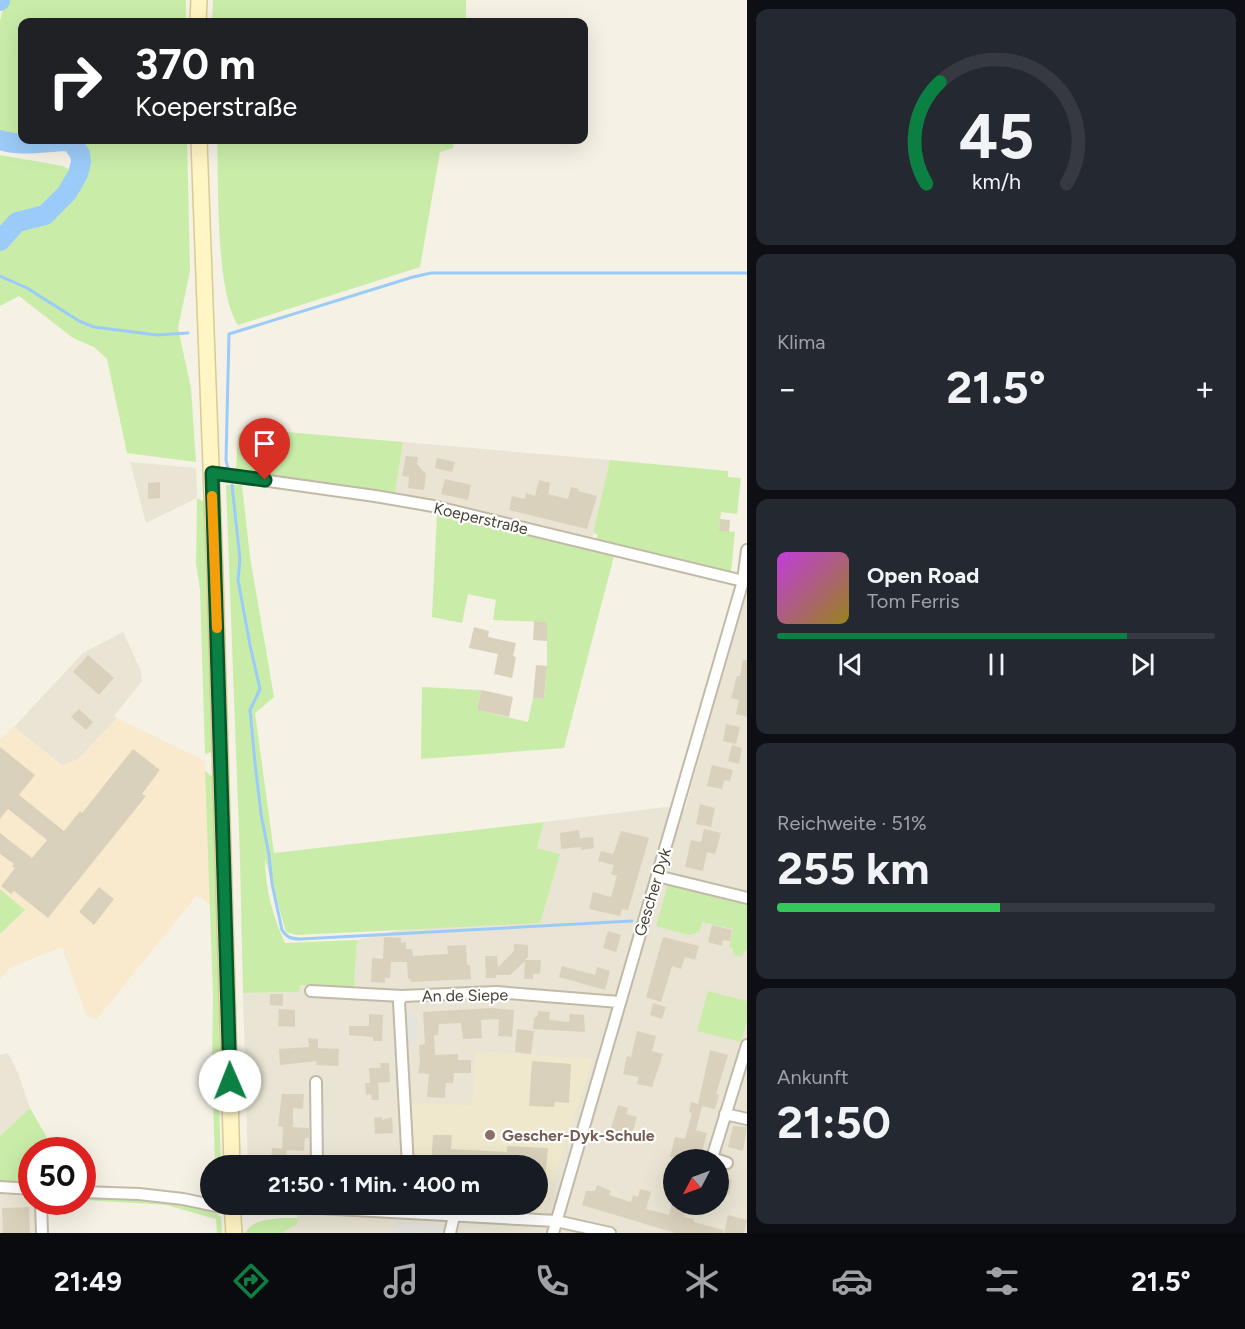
<!DOCTYPE html>
<html lang="de">
<head>
<meta charset="utf-8">
<style>
	:root { --surface:#171b24; --page:#242831; --text:#f1f3f6; --muted:#9ea1a6; --line:#363941; --accent:#0b8043 }
	body { margin:0; font-family:Figtree,sans-serif; background:var(--page); color:var(--text); height:100vh; display:flex; flex-direction:column; font-size:22px; white-space:nowrap }
	* { box-sizing:border-box; margin:0 }
	p { font-size:20px; color:var(--muted) }
	.icon { flex:none; width:33px; height:33px; fill:none; stroke:currentColor; stroke-width:2; stroke-linecap:round; stroke-linejoin:round }
	.map { position:relative; flex:1; overflow:hidden }
	.panel { display:flex; flex-direction:column; gap:9px; padding:9px; background:#0d0f14; width:498px }
	.panel>* { flex:none }
	.top-card { position:absolute; left:18px; top:18px; width:570px; height:126px; border-radius:12px; box-shadow:0 6px 24px #0002; background:#202124; color:#fff; overflow:hidden }
	.needle { width:39px; rotate:229deg }
	.buttons { position:absolute; left:663px; top:1149px; display:grid; gap:12px }
	.buttons a { display:grid; place-items:center; width:66px; height:66px; border-radius:50%; background:var(--surface); box-shadow:0 6px 24px #0002; font-size:30px }
	.speed { position:absolute; left:18px; top:1137px; display:flex; gap:12px; font-size:30px; font-weight:700; text-align:center }
	.speed>* { display:grid; place-content:center; width:78px; height:78px; border-radius:50%; background:var(--surface); box-shadow:0 6px 24px #0002; line-height:1 }
	.speed .limit { border:9px solid #d22; background:#fff; color:#111 }
	.pin { position:absolute; display:grid; place-items:center; width:51px; height:51px; color:#fff; margin:-62px -26px; border-radius:50% 50% 50% 0; rotate:-45deg; box-shadow:0 0 6px #0007 }
	.pin .icon { rotate:45deg }
	.me { position:absolute; width:66px; margin:-33px; rotate:359deg; stroke-linejoin:round; filter:drop-shadow(0 0 4px #0008) }
	.turn { display:flex; align-items:center; gap:21px; height:126px; padding:0 18px; font-size:27px }
	.turn .icon { width:78px; height:78px; stroke-width:2.5 }
	.turn b { display:block; font-size:42px; line-height:51px }
	.big { font-size:45px; font-weight:700; line-height:1.1 }
	.panel .widget { flex:1; display:flex; flex-direction:column; justify-content:center; gap:9px; min-width:0; padding:0 21px; border-radius:12px; background:var(--page) }
	.panel .dial { align-items:center; gap:0 }
	.dial svg { height:156px; overflow:visible; fill:none; stroke:var(--line); stroke-width:7; stroke-linecap:round; text-anchor:middle }
	.dial text { fill:var(--text); stroke:none }
	.song { display:flex; align-items:center; gap:18px }
	.cover { width:72px; height:72px; border-radius:9px; background:linear-gradient(135deg,hsl(290 70% 55%),hsl(50 70% 35%)) }
	.played { height:6px; border-radius:3px; background:linear-gradient(90deg,var(--accent) 80%,var(--line) 80%) }
	.keys { display:flex; justify-content:space-around; direction:ltr }
	.heat { display:flex; justify-content:space-between; align-items:center; font-size:33px; direction:ltr }
	.charge { height:9px; border-radius:4px; background:linear-gradient(90deg,#34c759 51%,var(--line) 0) }
	.trip { position:absolute; left:200px; top:1155px; width:348px; height:60px; border-radius:30px; background:var(--surface); box-shadow:0 6px 24px #0002; font-weight:700; line-height:60px; text-align:center }
	.tab-bar { display:flex; height:96px; justify-content:space-around; align-items:center; background:#090b0e; color:var(--muted) }
	.tab-bar .icon { width:42px; height:42px }
	.tab-bar .selected { color:var(--accent) }
	.tab-bar b { font-size:27px; color:var(--text) }
	main { display:flex; flex:1; min-height:0 }
	.map>svg:first-child { display:block }
	.residential { fill:#e9e4d3; fill-rule:evenodd }
	.commercial { fill:#f9eace }
	.education { fill:#efe8cd }
	.green { fill:#c9eda9 }
	.parking { fill:#e5e3de }
	.lines { fill:none; stroke-linecap:round; stroke-linejoin:round }
	.stream { stroke:#9bcbf8; stroke-width:3 }
	.river { stroke:#9bcbf8; stroke-width:20 }
	.building { fill:#dad1bc }
	.minor-casing { stroke:#c1baa7; stroke-width:14 }
	.secondary-casing { stroke:#d9cc90; stroke-width:18 }
	.minor { stroke:#fff; stroke-width:10 }
	.secondary { stroke:#fff5c5; stroke-width:15 }
	.route-casing { stroke:#07532c; stroke-width:15 }
	.route { stroke:#0b8043; stroke-width:10 }
	.slow { stroke:#f59e0b; stroke-width:10 }
	.education-dot { fill:#8d6e63; stroke:#fff; stroke-width:2 }
	.labels { text-anchor:middle; stroke-width:4.5; stroke-linejoin:round; paint-order:stroke }
	.street-label { font-size:16px; fill:#484234; stroke:#fff }
	.education-label { font-size:16px; font-weight:bold; fill:#785e54; stroke:#fff; text-anchor:start }
</style>
</head>
<body>
<main>
<div class="map">
<svg width="747" height="1233" viewBox="0 0 747 1233">
	<rect width="100%" height="100%" fill="#f5f1e5"/>
	<!-- residential -->
	<path class="residential" d="M 403,442 L 610,460 L 592,538 L 434,500 L 395,494 Z
		M 130,462 L 196,468 L 197,498 L 146,523 Z
		M 745,591 L 747,592 L 747,1233 L 282,1233 L 297,1224 L 297,1205 L 537,1204 L 537,1166 L 248,1165 L 243,993 L 298,992 L 299,985 L 354,988 L 357,940 L 399,930 L 560,854 L 537,848 L 544,822 L 666,807 L 685,809 ZM 674,1160 L 718,1160 L 718,1204 L 674,1204 Z
		M 123,632 L 141,671 L 142,681 L 114,716 L 117,718 L 77,760 L 62,765 L 14,727 L 83,653 Z
		M 8,1053 L 18,1073 L 30,1108 L 0,1136 L 0,1055 Z
		M 0,1194 L 31,1197 L 32,1202 L 37,1202 L 38,1233 L 0,1233 Z"/>
	<!-- commercial -->
	<path class="commercial" d="M 117,718 L 205,761 L 210,905 L 197,895 L 96,1020 L 86,1015 L 62,947 L 11,967 L 0,979 L 0,934 L 25,910 L 0,889 L 0,739 L 14,727 L 62,765 L 77,760 Z"/>
	<!-- education -->
	<path class="education" d="M 492,1052 L 593,1059 L 543,1213 L 513,1211 L 508,1208 L 457,1205 L 537,1204 L 537,1166 L 414,1165 L 411,1103 L 472,1105 L 475,1053 Z"/>
	<!-- green -->
	<path class="green" d="M 5,0 L 186,0 L 186,22 L 22,22 L 22,138 L 0,135 L 0,21 Z
		M 213,0 L 466,0 L 466,22 L 212,22 Z
		M 77,140 L 187,140 L 190,271 L 178,328 L 191,388 L 196,462 L 127,453 L 107,359 L 94,347 L 73,338 L 19,296 L 0,306 L 0,249 L 19,228 L 46,221 L 61,210 L 72,193 L 39,211 L 17,217 L 0,232 L 0,155 L 63,166 L 75,173 L 80,181 C 88,167 89,152 77,140 Z
		M 217,140 L 454,140 L 453,148 L 440,152 L 420,267 L 238,325 C 215,290 219,184 217,140 Z
		M 251,429 L 403,442 L 395,494 L 236,471 L 238,435 Z
		M 610,460 L 728,471 L 728,477 L 741,478 L 737,514 L 721,512 L 719,530 L 735,532 L 731,572 L 596,539 L 598,535 L 593,533 Z
		M 226,485 L 242,485 L 250,557 L 274,697 L 255,713 L 274,853 L 544,822 L 537,848 L 560,854 L 540,923 L 296,935 L 286,932 L 265,859 C 265,888 273,917 285,943 L 357,940 L 354,988 L 300,985 L 299,992 L 243,993 L 240,858 Z
		M 197,498 L 204,502 L 212,752 L 205,754 L 200,590 L 196,563 Z
		M 437,513 L 614,556 L 564,748 L 421,759 L 422,687 L 481,690 L 477,710 L 528,722 L 533,698 L 544,699 L 547,666 L 547,622 L 493,620 L 496,600 L 468,594 L 462,623 L 432,617 Z
		M 205,771 L 213,777 L 220,1016 L 219,1103 L 221,1166 L 215,1165 L 212,1064 L 213,995 Z
		M 668,884 L 747,904 L 747,950 L 745,950 L 742,957 L 733,955 L 733,948 L 729,947 L 733,929 L 702,922 L 699,932 L 689,935 L 656,926 Z
		M 0,889 L 25,910 L 0,934 Z
		M 708,991 L 747,1001 L 747,1021 L 741,1042 L 697,1031 Z
		M 30,1108 L 54,1150 L 32,1150 L 31,1182 L 0,1181 L 0,1136 Z
		M 82,1194 C 116,1197 197,1196 221,1217 L 222,1233 L 217,1233 L 216,1219 L 166,1205 L 83,1200 Z
		M 281,1218 L 298,1218 L 297,1224 L 282,1233 L 245,1233 C 252,1220 267,1220 281,1218 Z"/>
	<!-- parking -->
	<path class="parking" d="M 414,1012 L 416,1042 L 406,1042 L 405,1013 Z
		M 395,1221 L 440,1224 L 446,1232 L 395,1233 Z"/>
	<g class="lines">
		<!-- stream -->
		<path class="stream" d="M 0,276 L 27,288 L 79,321 L 94,327 L 157,335 L 188,333
			M 228,469 L 226,460 L 229,334 L 413,277 L 431,273 L 747,273
			M 232,485 L 240,559 L 238,580 L 250,645 L 260,689 L 250,710 L 255,763 L 261,814 L 269,855 L 272,884 L 282,930 C 287,938 292,939 301,939 L 632,921"/>
		<!-- river -->
		<path class="river" d="M 0,1 L 0,0
			M 0,140 C 23,147 47,141 71,141 L 80,154 L 81,162 L 78,174 L 67,193 L 45,215 L 17,222 L 0,241"/>
	</g>
	<!-- building -->
	<path class="building" d="M 406,456 L 418,457 L 417,464 L 426,474 L 424,490 L 408,488 L 409,477 L 402,476 Z
		M 437,458 L 455,462 L 452,472 L 435,468 Z
		M 445,479 L 471,485 L 468,500 L 441,494 Z
		M 539,480 L 550,483 L 548,494 L 568,499 L 571,487 L 579,489 L 578,491 L 597,496 L 587,529 L 509,510 L 512,496 L 525,499 L 526,493 L 535,496 Z
		M 160,482 L 160,498 L 148,499 L 148,483 Z
		M 720,519 L 730,520 L 729,532 L 719,531 Z
		M 534,621 L 547,622 L 547,641 L 533,640 Z
		M 474,627 L 489,631 L 488,637 L 516,643 L 513,656 L 516,657 L 512,678 L 494,674 L 498,654 L 469,648 Z
		M 88,655 L 114,678 L 99,695 L 73,672 Z
		M 743,660 L 747,660 L 747,717 L 736,714 L 739,700 L 731,698 L 737,676 L 740,676 Z
		M 536,665 L 547,666 L 544,699 L 533,698 Z
		M 481,690 L 513,697 L 509,717 L 477,710 Z
		M 79,709 L 93,722 L 86,730 L 71,717 Z
		M 726,724 L 740,727 L 736,744 L 723,741 Z
		M 732,745 L 742,748 L 739,764 L 728,761 Z
		M 0,747 L 35,775 L 19,795 L 64,831 L 80,811 L 82,813 L 133,749 L 160,770 L 142,794 L 146,796 L 48,918 L 14,891 L 11,894 L 1,886 L 15,868 L 12,866 L 14,864 L 0,854 L 0,833 L 32,858 L 47,840 L 8,809 L 0,819 Z
		M 712,765 L 733,770 L 730,781 L 724,780 L 722,789 L 707,786 Z
		M 700,804 L 715,808 L 711,827 L 696,824 Z
		M 704,829 L 721,833 L 715,854 L 707,852 L 703,871 L 685,867 L 691,840 L 701,842 Z
		M 579,830 L 580,838 L 593,837 L 594,848 L 581,850 L 581,847 L 561,849 L 560,833 Z
		M 621,831 L 649,838 L 628,910 L 622,909 L 620,916 L 589,909 L 593,892 L 611,897 L 617,876 L 611,874 L 614,865 L 598,861 L 601,851 L 613,854 Z
		M 99,887 L 114,899 L 94,925 L 79,912 Z
		M 712,925 L 732,930 L 730,941 L 723,940 L 722,946 L 708,942 Z
		M 608,931 L 621,935 L 616,952 L 603,948 Z
		M 384,937 L 401,938 L 401,943 L 406,942 L 406,949 L 412,949 L 413,956 L 448,954 L 447,946 L 466,945 L 467,965 L 470,965 L 471,979 L 412,982 L 408,978 L 407,962 L 391,962 L 390,978 L 385,978 L 385,983 L 371,982 L 372,958 L 383,959 Z
		M 663,937 L 699,946 L 695,960 L 685,957 L 681,969 L 672,966 L 661,1002 L 646,997 Z
		M 514,944 L 528,945 L 528,957 L 525,960 L 541,960 L 540,974 L 533,974 L 533,979 L 524,979 L 525,961 L 510,975 L 496,975 L 496,978 L 486,978 L 485,956 L 497,956 L 498,967 L 514,951 Z
		M 562,966 L 595,975 L 597,967 L 610,971 L 605,990 L 559,977 Z
		M 270,994 L 283,994 L 283,1006 L 270,1005 Z
		M 653,1003 L 666,1007 L 662,1019 L 650,1015 Z
		M 492,1008 L 514,1010 L 512,1037 L 498,1036 L 499,1019 L 481,1020 L 482,1038 L 463,1039 L 461,1023 L 439,1024 L 438,1035 L 434,1035 L 435,1055 L 458,1054 L 458,1060 L 471,1060 L 471,1073 L 454,1073 L 453,1083 L 446,1083 L 445,1098 L 427,1097 L 429,1074 L 418,1073 L 420,1063 L 419,1045 L 425,1044 L 423,1012 Z
		M 279,1009 L 295,1010 L 295,1027 L 278,1026 Z
		M 538,1011 L 550,1012 L 549,1020 L 569,1022 L 570,1014 L 584,1015 L 585,1032 L 533,1029 L 534,1018 L 538,1015 Z
		M 369,1014 L 383,1015 L 382,1041 L 373,1041 L 373,1037 L 349,1035 L 349,1026 L 369,1026 Z
		M 517,1029 L 534,1031 L 531,1054 L 515,1052 Z
		M 637,1031 L 656,1036 L 652,1051 L 663,1054 L 652,1087 L 637,1084 L 639,1077 L 623,1074 L 627,1056 L 631,1057 Z
		M 308,1038 L 318,1039 L 318,1048 L 339,1049 L 338,1066 L 316,1065 L 317,1061 L 280,1065 L 279,1049 L 309,1047 Z
		M 710,1050 L 728,1055 L 716,1094 L 719,1095 L 715,1109 L 702,1106 L 696,1130 L 707,1133 L 700,1160 L 670,1157 L 675,1137 L 685,1139 L 692,1113 L 689,1112 L 691,1102 L 698,1104 Z
		M 532,1061 L 571,1064 L 569,1103 L 555,1102 L 554,1107 L 529,1106 Z
		M 380,1063 L 389,1063 L 390,1082 L 378,1083 L 379,1100 L 372,1100 L 371,1094 L 366,1095 L 365,1083 L 370,1083 L 369,1068 L 381,1068 Z
		M 282,1094 L 304,1094 L 303,1109 L 293,1108 L 293,1127 L 309,1128 L 309,1138 L 305,1138 L 304,1151 L 287,1150 L 285,1162 L 271,1162 L 272,1148 L 282,1149 L 283,1127 L 278,1126 Z
		M 618,1105 L 628,1108 L 626,1114 L 637,1117 L 631,1137 L 610,1132 Z
		M 382,1117 L 382,1120 L 392,1117 L 393,1133 L 375,1134 L 374,1118 Z
		M 733,1126 L 747,1127 L 743,1151 L 728,1147 Z
		M 433,1135 L 452,1135 L 451,1149 L 507,1152 L 507,1146 L 548,1148 L 545,1178 L 537,1177 L 537,1166 L 530,1164 L 506,1163 L 506,1166 L 431,1166 Z
		M 718,1173 L 728,1175 L 728,1178 L 732,1180 L 729,1194 L 724,1193 L 721,1201 L 718,1201 Z
		M 597,1185 L 611,1191 L 609,1195 L 631,1202 L 633,1195 L 638,1197 L 640,1189 L 651,1192 L 646,1209 L 669,1215 L 672,1204 L 688,1204 L 684,1217 L 694,1219 L 694,1222 L 723,1230 L 723,1233 L 675,1233 L 582,1205 L 586,1191 L 595,1191 Z
		M 29,1207 L 30,1233 L 3,1233 L 2,1208 Z
		M 728,1215 L 747,1220 L 744,1233 L 724,1233 Z"/>
	<g class="lines">
		<defs>
			<path id="minor" d="M 212,473 L 375,496 L 433,506 L 747,582
				M 657,876 L 747,898
				M 311,991 L 402,996 L 496,992 L 619,1002
				M 402,996 L 399,1002 L 408,1166
				M 316,1082 L 317,1166
				M 725,1114 L 747,1119
				M 716,1160 L 712,1158 L 747,1045
				M 718,1160 L 727,1163
				M 0,1187 L 32,1189
				M 82,1192 L 139,1194 L 183,1199 L 221,1207 L 318,1208 L 556,1221 L 610,1233
				M 41,1202 L 42,1233
				M 450,1233 L 454,1216
				M 553,1233 L 743,581 L 747,550"/>
			<path id="secondary" d="M 198,22 L 199,0
				M 199,140 L 215,575 L 232,1166
				M 232,1204 L 234,1233"/>
		</defs>
		<!-- minor casing -->
		<use href="#minor" class="minor-casing"/>
		<!-- secondary casing -->
		<use href="#secondary" class="secondary-casing"/>
		<!-- minor -->
		<use href="#minor" class="minor"/>
		<!-- secondary -->
		<use href="#secondary" class="secondary"/>
	</g>
	<g class="lines">
		<defs>
			<path id="route" d="M 230,1081 L 212,473 L 265,480"/>
		</defs>
		<!-- route casing -->
		<use href="#route" class="route-casing"/>
		<!-- route -->
		<use href="#route" class="route"/>
		<!-- slow -->
		<path class="slow" d="M 212,496 L 217,628"/>
	</g>
	<!-- markers -->
	<circle class="education-dot" cx="490" cy="1135" r="6"/>
	<g class="labels">
		<!-- street labels -->
		<g class="street-label">
			<text transform="translate(481 518) rotate(13)" y="6">Koeperstraße</text>
			<text transform="translate(652 892) rotate(-73)" y="6">Gescher Dyk</text>
			<text transform="translate(465 995) rotate(-1)" y="6">An de Siepe</text>
		</g>
		<!-- education labels -->
		<g class="education-label">
			<text x="502" y="1141">Gescher-Dyk-Schule</text>
		</g>
	</g>
</svg>
<div class="buttons">
<a><svg class="needle" viewBox="-14 -14 28 28"><path d="M0-13l5 13h-10z" fill="#e53935"/><path d="M0 13l5-13h-10z" fill="#9ea1a6"/></svg></a>
</div>
<div class="speed"><div class="limit">50</div></div>
<div class="pin" style="left:265px;top:480px;background:#d93025"><svg class="icon" aria-label="arrive" viewBox="0 0 24 24"><path d="M6 21V4h12l-3 4 3 4H6"/></svg></div>
<svg class="me" style="left:230px;top:1081px" viewBox="-20 -20 40 40"><circle r="19" fill="#fff"/><path d="M0-13L10 11 0 6-10 11z" fill="#0b8043"/></svg>
<div class="trip">21:50 · 1 Min. · 400 m</div>
<div class="top-card">
<div class="turn"><svg class="icon" aria-label="right" viewBox="0 0 24 24"><path d="M7 20v-9h11M14 6l5 5-5 5"/></svg><div><b>370 m</b>Koeperstraße</div></div>
</div>
</div>
<section class="panel">
<div class="widget dial"><svg viewBox="0 0 100 80">
<path d="M14 69A42 42 0 1 1 86 69"/>
<path d="M14 69A42 42 0 0 1 21 17" stroke="#0b8043"/>
<text x="50" y="56" font-size="32" font-weight="700">45</text>
<text x="50" y="72" font-size="11">km/h</text>
</svg></div>
<div class="widget"><p>Klima</p>
<div class="heat"><a>−</a><b class="big">21.5°</b><a>+</a></div>
</div>
<div class="widget">
<div class="song"><i class="cover"></i><div><b>Open Road</b><p>Tom Ferris</p></div></div>
<div class="played"></div>
<div class="keys"><svg class="icon" aria-label="previous" viewBox="0 0 24 24"><path d="M18 5L8 12l10 7zM5 5v14"/></svg><svg class="icon" aria-label="pause" viewBox="0 0 24 24"><path d="M8 5v14M16 5v14"/></svg><svg class="icon" aria-label="next" viewBox="0 0 24 24"><path d="M6 5l10 7-10 7zM19 5v14"/></svg></div>
</div>
<div class="widget"><p>Reichweite · 51%</p><b class="big">255 km</b><div class="charge"></div></div>
<div class="widget"><p>Ankunft</p><b class="big">21:50</b></div>
</section>
</main>
<nav class="tab-bar">
<b>21:49</b>
<svg class="icon selected" aria-label="directions" viewBox="0 0 24 24"><path d="M12 3l9 9-9 9-9-9zM9 14v-3h6M13 9l2 2-2 2"/></svg>
<svg class="icon" aria-label="music" viewBox="0 0 24 24"><path d="M9 18V5l10-2v13"/><circle cx="6" cy="18" r="3"/><circle cx="16" cy="16" r="3"/></svg>
<svg class="icon" aria-label="phone" viewBox="0 0 24 24"><path d="M5 4h4l2 5-3 2q2 4 5 5l2-3 5 2v4C11 20 4 13 5 4z"/></svg>
<svg class="icon" aria-label="climate" viewBox="0 0 24 24"><path d="M12 3v18M4 7l16 10M4 17L20 7"/></svg>
<svg class="icon" aria-label="car" viewBox="0 0 24 24"><path d="M5 17H2v-5l4-1 3-4h7l3 4 3 1v5h-3M9 17h6M6 11h13"/><circle cx="7" cy="17" r="2"/><circle cx="17" cy="17" r="2"/></svg>
<svg class="icon" aria-label="filters" viewBox="0 0 24 24"><path d="M4 7h16M4 17h16"/><circle cx="9" cy="7" r="2"/><circle cx="15" cy="17" r="2"/></svg>
<b>21.5°</b>
</nav>
</body>
</html>
